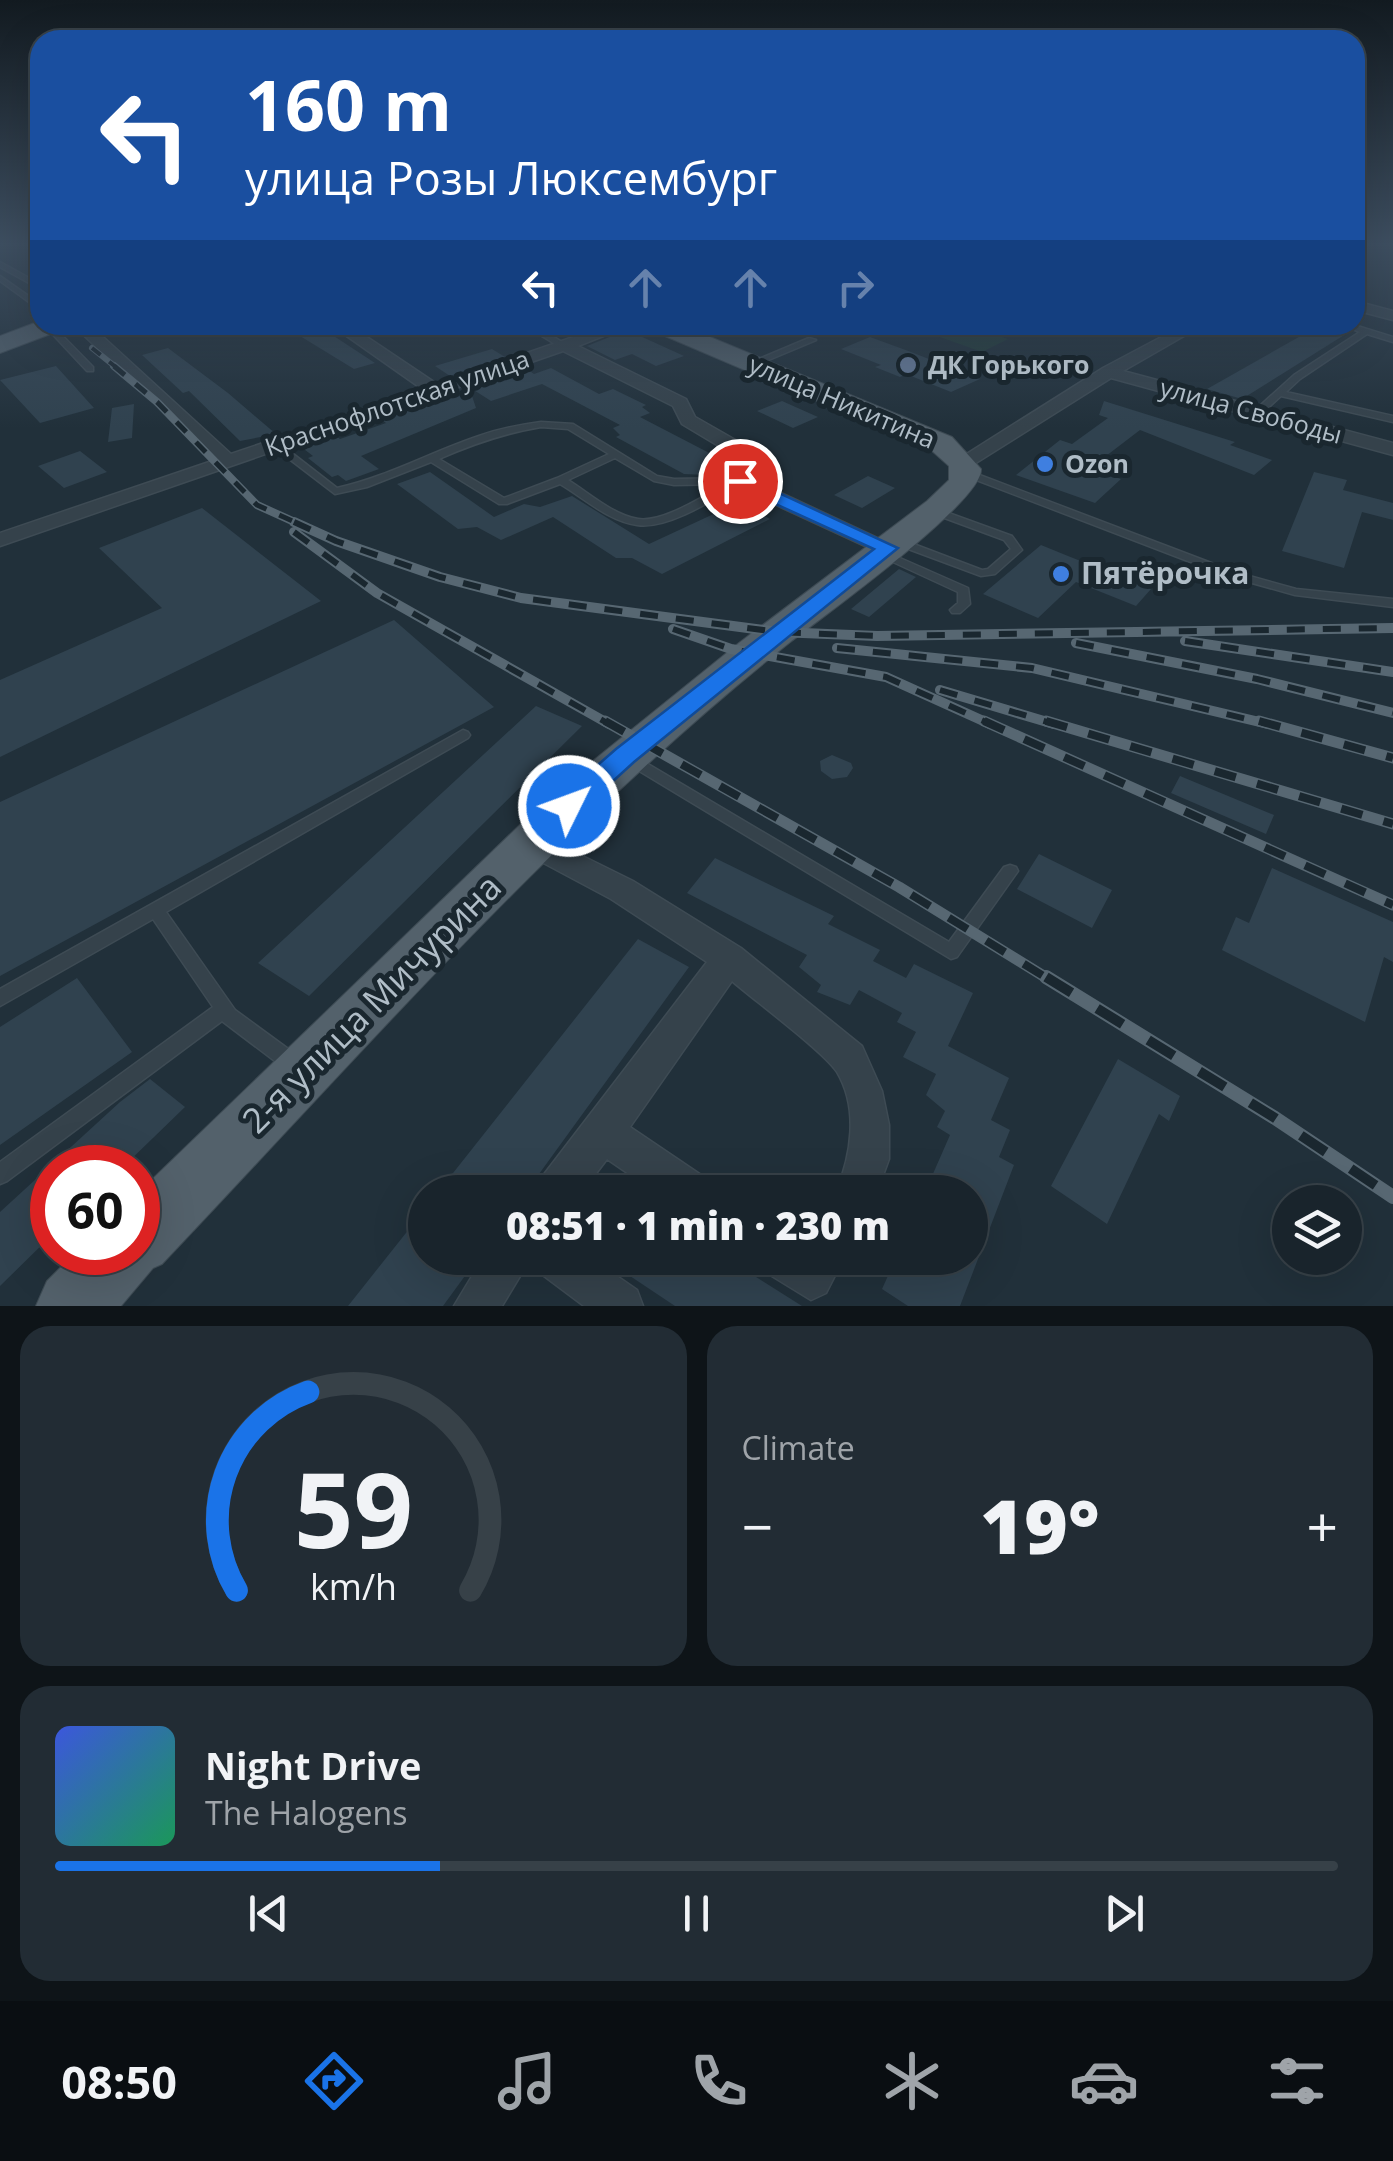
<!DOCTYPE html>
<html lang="en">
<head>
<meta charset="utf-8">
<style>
	:root { --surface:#19242c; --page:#222c34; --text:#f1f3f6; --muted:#9fa4a9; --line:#374148; --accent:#1a73e8 }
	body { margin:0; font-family:"Open Sans",sans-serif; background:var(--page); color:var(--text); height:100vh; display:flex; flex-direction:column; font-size:38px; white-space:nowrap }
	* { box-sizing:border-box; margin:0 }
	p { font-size:32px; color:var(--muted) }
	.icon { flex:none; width:55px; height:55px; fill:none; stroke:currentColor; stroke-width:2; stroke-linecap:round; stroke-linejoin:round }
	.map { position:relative; height:1306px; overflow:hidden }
	.side { display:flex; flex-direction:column; gap:20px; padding:20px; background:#0e1418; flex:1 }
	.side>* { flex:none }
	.hud { position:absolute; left:30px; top:30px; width:1335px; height:305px; border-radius:30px; box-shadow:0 10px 40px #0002,0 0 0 2px var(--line); background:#1a4fa0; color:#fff; overflow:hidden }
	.fabs { position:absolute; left:1272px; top:1185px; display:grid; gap:20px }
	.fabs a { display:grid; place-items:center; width:90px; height:90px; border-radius:50%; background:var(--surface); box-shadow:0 10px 40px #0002,0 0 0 2px var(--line); font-size:50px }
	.speed { position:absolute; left:30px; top:1145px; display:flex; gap:20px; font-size:50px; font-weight:700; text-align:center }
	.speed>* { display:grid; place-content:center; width:130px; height:130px; border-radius:50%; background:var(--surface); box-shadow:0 10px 40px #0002,0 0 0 2px var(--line); line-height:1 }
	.speed .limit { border:15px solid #d22; background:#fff; color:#111 }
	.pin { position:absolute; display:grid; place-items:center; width:85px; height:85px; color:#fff; margin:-42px; border:5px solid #fff; border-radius:50%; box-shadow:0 2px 10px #0007 }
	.me { position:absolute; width:110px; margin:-55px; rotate:48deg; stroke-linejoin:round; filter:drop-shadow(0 0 8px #0008) }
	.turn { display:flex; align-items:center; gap:35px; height:210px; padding:0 50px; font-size:45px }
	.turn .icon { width:130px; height:130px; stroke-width:2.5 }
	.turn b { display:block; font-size:70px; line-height:85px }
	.lanes { display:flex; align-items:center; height:95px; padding:0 50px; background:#0003; justify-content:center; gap:50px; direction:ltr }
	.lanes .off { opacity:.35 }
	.big { font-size:75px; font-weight:800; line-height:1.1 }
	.side .widget { flex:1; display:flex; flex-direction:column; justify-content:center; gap:15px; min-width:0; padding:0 35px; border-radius:30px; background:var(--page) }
	.side .dial { align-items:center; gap:0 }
	.dial svg { height:260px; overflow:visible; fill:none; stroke:var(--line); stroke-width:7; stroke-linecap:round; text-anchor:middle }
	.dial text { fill:var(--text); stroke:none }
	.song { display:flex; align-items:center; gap:30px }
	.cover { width:120px; height:120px; border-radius:15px; background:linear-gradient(135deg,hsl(230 70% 55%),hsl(150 70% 35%)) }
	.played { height:10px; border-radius:5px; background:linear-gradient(90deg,var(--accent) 30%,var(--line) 30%) }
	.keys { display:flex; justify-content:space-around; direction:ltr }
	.heat { display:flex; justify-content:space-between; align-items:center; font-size:55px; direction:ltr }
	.side .tiles { flex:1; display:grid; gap:20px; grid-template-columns:1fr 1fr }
	.widget:last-child { grid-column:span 2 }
	.trip { position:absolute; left:408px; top:1175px; width:580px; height:100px; border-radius:50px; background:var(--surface); box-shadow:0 10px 40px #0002,0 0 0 2px var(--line); font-weight:800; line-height:100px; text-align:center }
	.menu { display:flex; height:160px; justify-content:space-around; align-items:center; background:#0a0e12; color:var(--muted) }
	.menu .icon { width:70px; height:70px }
	.menu .active { color:var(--accent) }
	.menu b { font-size:45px; color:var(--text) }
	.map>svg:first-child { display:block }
	.green { fill:#233c3a }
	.building { fill:#30424f }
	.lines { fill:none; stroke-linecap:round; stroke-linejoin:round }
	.service-casing { stroke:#3e4b54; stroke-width:3 }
	.minor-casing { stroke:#3e4b54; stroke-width:3 }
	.primary-casing { stroke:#3e4b54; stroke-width:2 }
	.service { fill:#35424b; fill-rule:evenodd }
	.minor { fill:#35424b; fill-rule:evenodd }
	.primary { fill:#53616b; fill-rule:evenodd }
	.rail-far4-casing { stroke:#576772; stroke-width:6 }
	.rail-far3-casing { stroke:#576772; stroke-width:8 }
	.rail-far2-casing { stroke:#576772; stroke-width:10 }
	.rail-far1-casing { stroke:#576772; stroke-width:11 }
	.rail-casing { stroke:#576772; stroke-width:14 }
	.rail-far4 { stroke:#1a272f; stroke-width:4; stroke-dasharray:11; stroke-linecap:butt }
	.rail-far3 { stroke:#1a272f; stroke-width:5; stroke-dasharray:14; stroke-linecap:butt }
	.rail-far2 { stroke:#1a272f; stroke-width:6; stroke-dasharray:18; stroke-linecap:butt }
	.rail-far1 { stroke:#1a272f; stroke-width:8; stroke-dasharray:22; stroke-linecap:butt }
	.rail { stroke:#1a272f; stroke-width:10; stroke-dasharray:30; stroke-linecap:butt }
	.route { fill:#1a73e8; stroke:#114b97; stroke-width:2.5 }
	.service-dot { fill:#5c6f8a; stroke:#1a272f; stroke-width:4 }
	.shop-dot { fill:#3f7fe0; stroke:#1a272f; stroke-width:4 }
	.labels { text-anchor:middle; stroke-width:10; stroke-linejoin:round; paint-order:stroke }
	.far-poi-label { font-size:25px; font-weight:bold; fill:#b0bdc7; stroke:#1a272f; text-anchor:start }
	.far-street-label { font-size:25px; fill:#b0bdc7; stroke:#1a272f }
	.poi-label { font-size:30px; font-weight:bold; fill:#b0bdc7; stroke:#1a272f; text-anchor:start }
	.near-street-label { font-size:35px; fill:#b0bdc7; stroke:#1a272f }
</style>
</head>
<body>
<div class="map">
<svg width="1393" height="1306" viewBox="0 0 1393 1306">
	<rect width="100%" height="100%" fill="#21303a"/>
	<!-- green -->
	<path class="green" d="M 925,325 L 966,325 L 1008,339 L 982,352 L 917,329 Z"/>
	<!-- building -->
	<path class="building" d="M 282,325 L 317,325 L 375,363 L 354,369 Z
		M 1320,325 L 1349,332 L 1242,399 L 1207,389 Z
		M 627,330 L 684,356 L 656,366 L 632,354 L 615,360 L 587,346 Z
		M 870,337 L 911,352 L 980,379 L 951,392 L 906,374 L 900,377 L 875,367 L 881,365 L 841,349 Z
		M 168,348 L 228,393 L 276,434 L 240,441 L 189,391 L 183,393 L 142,355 Z
		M 492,349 L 505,357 L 450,376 L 435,366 Z
		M 56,366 L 94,408 L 40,423 L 0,380 Z
		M 525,368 L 534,374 L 551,368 L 599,394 L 613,389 L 646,405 L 642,407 L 650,413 L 640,417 L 719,458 L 716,459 L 726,467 L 708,475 L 684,474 L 616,437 L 620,435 L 613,428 L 620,425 L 542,384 L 491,401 L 469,387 Z
		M 471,393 L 476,408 L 361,456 L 379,469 L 346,481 L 338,475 L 332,477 L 308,458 L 313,456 L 300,446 L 334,434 L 340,439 L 386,423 L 380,418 Z
		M 782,401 L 818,417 L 793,428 L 757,411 Z
		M 1104,401 L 1235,442 L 1230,445 L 1272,460 L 1254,475 L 1140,430 L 1106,456 L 1124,462 L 1109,475 L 1121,479 L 1095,503 L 1016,475 L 1060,440 L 1072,444 L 1108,418 L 1099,415 Z
		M 134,404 L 132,438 L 108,442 L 112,408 Z
		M 80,451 L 107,472 L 64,488 L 38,466 Z
		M 430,472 L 494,517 L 524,504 L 540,507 L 572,496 L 649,544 L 733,505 L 742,503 L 770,519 L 662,574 L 632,558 L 616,558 L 553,517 L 501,540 L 477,527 L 458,529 L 397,484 Z
		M 1314,472 L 1347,480 L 1343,490 L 1393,503 L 1393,520 L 1362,512 L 1344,568 L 1282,551 Z
		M 868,476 L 895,488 L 862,508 L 834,495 Z
		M 202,508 L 321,601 L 0,757 L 0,680 L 162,608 L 99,548 Z
		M 1041,545 L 1068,556 L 1151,589 L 1136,606 L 1076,582 L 1038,618 L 983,594 Z
		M 899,569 L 916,577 L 869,617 L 851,609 Z
		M 394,620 L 494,707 L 0,976 L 0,802 Z
		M 536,706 L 582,726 L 309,996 L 258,963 Z
		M 832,755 L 851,763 L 853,768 L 847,777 L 832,779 L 821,771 L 820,761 Z
		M 1180,776 L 1274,815 L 1266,834 L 1171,793 Z
		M 1039,854 L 1112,890 L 1092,928 L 1017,889 Z
		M 715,858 L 834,916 L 828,924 L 880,950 L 873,961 L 906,978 L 914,964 L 973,993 L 948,1046 L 1009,1078 L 991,1120 L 1010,1130 L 999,1157 L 1014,1165 L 960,1306 L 908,1306 L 882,1289 L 896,1258 L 970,1258 L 970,1192 L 925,1192 L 950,1135 L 937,1127 L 945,1111 L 926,1095 L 936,1074 L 903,1057 L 916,1032 L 897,1022 L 902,1013 L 859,990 L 850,1005 L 817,992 L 821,985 L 799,967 L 807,955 L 687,893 Z
		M 1272,868 L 1393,922 L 1393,962 L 1384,957 L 1365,1022 L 1222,950 L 1236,917 L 1249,923 Z
		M 638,939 L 689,967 L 526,1192 L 438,1192 Z
		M 77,978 L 132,1052 L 0,1145 L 0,1027 Z
		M 1118,1059 L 1180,1096 L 1169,1121 L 1159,1114 L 1107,1224 L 1051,1186 Z
		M 150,1079 L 185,1107 L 122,1168 L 52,1168 L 52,1235 L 0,1286 L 0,1212 L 120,1102 Z
		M 425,1209 L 425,1258 L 478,1258 L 443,1306 L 348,1306 Z
		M 603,1258 L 726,1258 L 802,1306 L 675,1306 Z"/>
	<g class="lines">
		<defs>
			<path id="service" d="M 0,262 L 40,284 L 40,289 L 0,267 Z
				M 0,276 L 40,304 L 40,310 L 0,281 Z
				M 44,325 L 52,325 L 93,367 L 93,371 L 87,371 Z
				M 524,325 L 534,325 L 567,345 L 560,347 Z
				M 1342,325 L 1354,325 L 1393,337 L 1393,342 L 1367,334 L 1300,379 L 1286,392 L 1393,416 L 1393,422 L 1281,396 L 1259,416 L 1253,416 L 1253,412 L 1294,375 L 1360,332 Z
				M 809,338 L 816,340 L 754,366 L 747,364 Z
				M 541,422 L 573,424 L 657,476 L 674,479 L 740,478 L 745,481 C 719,496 669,530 637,525 C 608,521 584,498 560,484 L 507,504 L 499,504 L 431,462 L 367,487 L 335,494 L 271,445 L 276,442 L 279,443 L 337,488 C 387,477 431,452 479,436 C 499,429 519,425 541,422 ZM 541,427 L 568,429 L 609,454 L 557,478 L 504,498 L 439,459 C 473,444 505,433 541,427 ZM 615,458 L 654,481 L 674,485 L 726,484 C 703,496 663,523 638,519 C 613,515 589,493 568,480 Z
				M 969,471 L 1235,572 L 1296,589 L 1393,599 L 1393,607 L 1295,595 L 1227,576 L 966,476 L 964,474 Z
				M 935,508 L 1012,536 L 1022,550 L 995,574 L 981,576 L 895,544 L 894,542 L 895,540 L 903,540 L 982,570 L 988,569 L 1011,549 L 1004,540 L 931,513 L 930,511 Z
				M 884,551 L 968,588 L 970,604 L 960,613 L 952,613 L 950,610 L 958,603 L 958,592 L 880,556 L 878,554 L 880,552 Z
				M 463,730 L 468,732 L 470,735 L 468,738 L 166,912 L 235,1010 L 302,1059 L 304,1065 L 302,1071 L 295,1074 L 288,1071 L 222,1021 L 7,1181 L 0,1184 L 0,1162 L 213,1007 L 153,919 L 0,1006 L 0,989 Z
				M 631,754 L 949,942 L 1004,867 L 1010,865 L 1016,867 L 1018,871 L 957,957 L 951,959 L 626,763 L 624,759 L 626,755 Z"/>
			<path id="minor" d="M 1355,301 L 1393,311 L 1393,320 L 1355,310 Z
				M 73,325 L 90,325 L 231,454 L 422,389 L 331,325 L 349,325 L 437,384 L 608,325 L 631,325 L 578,346 L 686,399 L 695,417 L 758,453 L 763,470 L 753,480 L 899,548 L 896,553 L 880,553 L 733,485 L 730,481 L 743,468 L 742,460 L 682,424 L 673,406 L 563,351 L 0,546 L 0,533 L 215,460 Z
				M 1184,325 L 1203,325 L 1123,371 L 1393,443 L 1393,455 L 1111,378 L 971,466 L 964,468 L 954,462 L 1103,368 Z
				M 532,831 L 633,881 L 741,948 L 862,1046 L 882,1091 L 889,1125 L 889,1159 L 877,1192 L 836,1192 C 851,1156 859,1109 837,1072 C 824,1052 754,1000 732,981 L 630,1127 L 704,1177 L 709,1192 L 655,1192 L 607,1159 L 582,1192 L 537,1192 L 542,1177 L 707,962 L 611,899 L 521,851 L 517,843 L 521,835 Z
				M 483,1258 L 531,1258 L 502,1306 L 454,1306 Z
				M 533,1258 L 591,1258 L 637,1290 L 643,1306 L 584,1306 L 540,1273 Z
				M 760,1258 L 844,1258 L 826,1293 L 811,1300 L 767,1273 Z"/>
			<path id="primary" d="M 40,321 L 40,325 L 64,325 L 61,330 L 0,353 L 0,336 Z
				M 648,325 L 681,325 L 952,437 L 981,469 C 984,501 821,618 789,643 C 559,826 364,1051 162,1264 L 153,1268 L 121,1306 L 36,1306 L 47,1281 L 76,1252 L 138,1252 L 138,1193 L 552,794 L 739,643 L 927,501 L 949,480 L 949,466 L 930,449 L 651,330 Z"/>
		</defs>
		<!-- service casing -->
		<use href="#service" class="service-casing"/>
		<!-- minor casing -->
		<use href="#minor" class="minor-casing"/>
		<!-- primary casing -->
		<use href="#primary" class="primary-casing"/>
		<!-- service -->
		<use href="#service" class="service"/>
		<!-- minor -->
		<use href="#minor" class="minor"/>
		<!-- primary -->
		<use href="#primary" class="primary"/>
		<defs>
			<path id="rail-far4" d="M 92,348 L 117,368"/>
			<path id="rail-far3" d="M 114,366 L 157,402 L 257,505 L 299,524"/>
			<path id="rail-far2" d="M 294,522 L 336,541 L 440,577 L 521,598 L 778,632 L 877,636 L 1393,628
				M 294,532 L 377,593 L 609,724
				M 673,629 L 731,649 L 886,677 L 990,724
				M 1185,641 L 1393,672
				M 1076,643 L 1257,679 L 1393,713
				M 837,648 L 1032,668 L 1268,724
				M 940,690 L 1054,724"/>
			<path id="rail-far1" d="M 605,721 L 899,887 L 1050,980
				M 984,721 L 1393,905
				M 1046,721 L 1393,824
				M 1259,721 L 1393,758"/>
			<path id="rail" d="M 1046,977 L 1275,1118 L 1393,1197"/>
		</defs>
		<!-- rail-far4 casing -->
		<use href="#rail-far4" class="rail-far4-casing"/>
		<!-- rail-far3 casing -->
		<use href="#rail-far3" class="rail-far3-casing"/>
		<!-- rail-far2 casing -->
		<use href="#rail-far2" class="rail-far2-casing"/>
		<!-- rail-far1 casing -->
		<use href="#rail-far1" class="rail-far1-casing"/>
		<!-- rail casing -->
		<use href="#rail" class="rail-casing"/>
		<!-- rail-far4 -->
		<use href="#rail-far4" class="rail-far4"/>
		<!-- rail-far3 -->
		<use href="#rail-far3" class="rail-far3"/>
		<!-- rail-far2 -->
		<use href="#rail-far2" class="rail-far2"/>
		<!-- rail-far1 -->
		<use href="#rail-far1" class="rail-far1"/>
		<!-- rail -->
		<use href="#rail" class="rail"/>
	</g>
	<!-- sky -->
	<linearGradient id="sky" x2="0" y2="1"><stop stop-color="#121a20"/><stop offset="0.57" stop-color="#3d4e60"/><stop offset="1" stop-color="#3d4e60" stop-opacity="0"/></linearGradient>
	<rect width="1393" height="428" fill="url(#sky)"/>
	<!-- route -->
	<path class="route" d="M 740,475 L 898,548 L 634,762 L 578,813 L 559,813 L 555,806 L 559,799 L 616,749 L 874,549 L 734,485 L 731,481 Z"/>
	<!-- markers -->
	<circle class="service-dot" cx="908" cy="365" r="10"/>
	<g class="shop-dot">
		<circle cx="1045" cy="464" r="10"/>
		<circle cx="1061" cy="574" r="10"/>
	</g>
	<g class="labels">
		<!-- far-poi labels -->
		<g class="far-poi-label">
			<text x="928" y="374">ДК Горького</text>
			<text x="1065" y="473">Ozon</text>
		</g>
		<!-- far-street labels -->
		<g class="far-street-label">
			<text transform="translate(842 402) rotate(23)" y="9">улица Никитина</text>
			<text transform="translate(397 403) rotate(-19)" y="9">Краснофлотская улица</text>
			<text transform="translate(1251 411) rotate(15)" y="9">улица Свободы</text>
		</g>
		<!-- poi labels -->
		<g class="poi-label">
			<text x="1081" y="584">Пятёрочка</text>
		</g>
		<!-- near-street labels -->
		<g class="near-street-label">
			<text transform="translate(372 1004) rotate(-45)" y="12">2-я улица Мичурина</text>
		</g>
	</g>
</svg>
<div class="fabs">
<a><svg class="icon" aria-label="layers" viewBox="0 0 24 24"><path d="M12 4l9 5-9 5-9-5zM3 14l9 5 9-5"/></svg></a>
</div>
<div class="speed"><div class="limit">60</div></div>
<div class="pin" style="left:740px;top:481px;background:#d93025"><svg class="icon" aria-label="arrive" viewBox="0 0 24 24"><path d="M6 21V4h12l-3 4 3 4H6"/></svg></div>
<svg class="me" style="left:569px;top:806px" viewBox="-20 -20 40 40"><circle r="17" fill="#1a73e8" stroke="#fff" stroke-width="3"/><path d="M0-11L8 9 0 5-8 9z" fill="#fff"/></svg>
<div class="trip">08:51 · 1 min · 230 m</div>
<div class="hud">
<div class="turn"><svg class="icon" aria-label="left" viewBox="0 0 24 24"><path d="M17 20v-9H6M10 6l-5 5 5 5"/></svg><div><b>160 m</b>улица Розы Люксембург</div></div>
<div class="lanes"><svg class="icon" aria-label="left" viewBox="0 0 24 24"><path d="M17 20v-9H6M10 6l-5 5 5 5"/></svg><svg class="icon off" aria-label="ahead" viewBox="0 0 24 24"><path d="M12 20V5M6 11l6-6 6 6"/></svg><svg class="icon off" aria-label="ahead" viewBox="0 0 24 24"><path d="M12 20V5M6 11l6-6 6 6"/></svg><svg class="icon off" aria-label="right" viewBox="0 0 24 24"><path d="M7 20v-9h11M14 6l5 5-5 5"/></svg></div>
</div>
</div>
<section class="side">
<div class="tiles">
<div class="widget dial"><svg viewBox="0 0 100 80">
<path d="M14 69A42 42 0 1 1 86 69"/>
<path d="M14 69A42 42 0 0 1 36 8" stroke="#1a73e8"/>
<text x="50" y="56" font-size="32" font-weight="700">59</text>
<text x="50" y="72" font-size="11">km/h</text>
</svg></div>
<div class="widget"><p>Climate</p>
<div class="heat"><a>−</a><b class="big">19°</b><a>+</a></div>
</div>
<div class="widget">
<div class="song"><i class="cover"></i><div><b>Night Drive</b><p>The Halogens</p></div></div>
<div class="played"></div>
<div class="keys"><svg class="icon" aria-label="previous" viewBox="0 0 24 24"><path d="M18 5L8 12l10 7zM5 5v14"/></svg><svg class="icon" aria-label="pause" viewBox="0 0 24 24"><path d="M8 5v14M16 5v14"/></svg><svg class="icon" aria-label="next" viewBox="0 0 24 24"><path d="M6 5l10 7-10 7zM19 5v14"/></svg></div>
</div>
</div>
</section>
<nav class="menu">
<b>08:50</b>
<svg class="icon active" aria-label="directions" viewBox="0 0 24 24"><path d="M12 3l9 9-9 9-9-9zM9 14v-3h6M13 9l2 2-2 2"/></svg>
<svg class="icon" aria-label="music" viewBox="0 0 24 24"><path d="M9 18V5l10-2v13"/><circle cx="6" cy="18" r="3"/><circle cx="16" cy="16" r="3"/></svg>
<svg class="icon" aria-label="phone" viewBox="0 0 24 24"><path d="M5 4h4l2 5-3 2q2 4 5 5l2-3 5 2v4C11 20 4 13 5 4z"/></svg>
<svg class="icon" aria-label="climate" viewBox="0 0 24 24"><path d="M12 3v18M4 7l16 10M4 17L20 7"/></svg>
<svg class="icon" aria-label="car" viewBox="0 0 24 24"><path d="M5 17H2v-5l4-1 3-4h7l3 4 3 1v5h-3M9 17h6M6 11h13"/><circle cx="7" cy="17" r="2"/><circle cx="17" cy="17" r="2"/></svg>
<svg class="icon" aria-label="filters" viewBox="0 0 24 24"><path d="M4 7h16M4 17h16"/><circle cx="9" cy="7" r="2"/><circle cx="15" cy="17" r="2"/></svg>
</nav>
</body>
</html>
